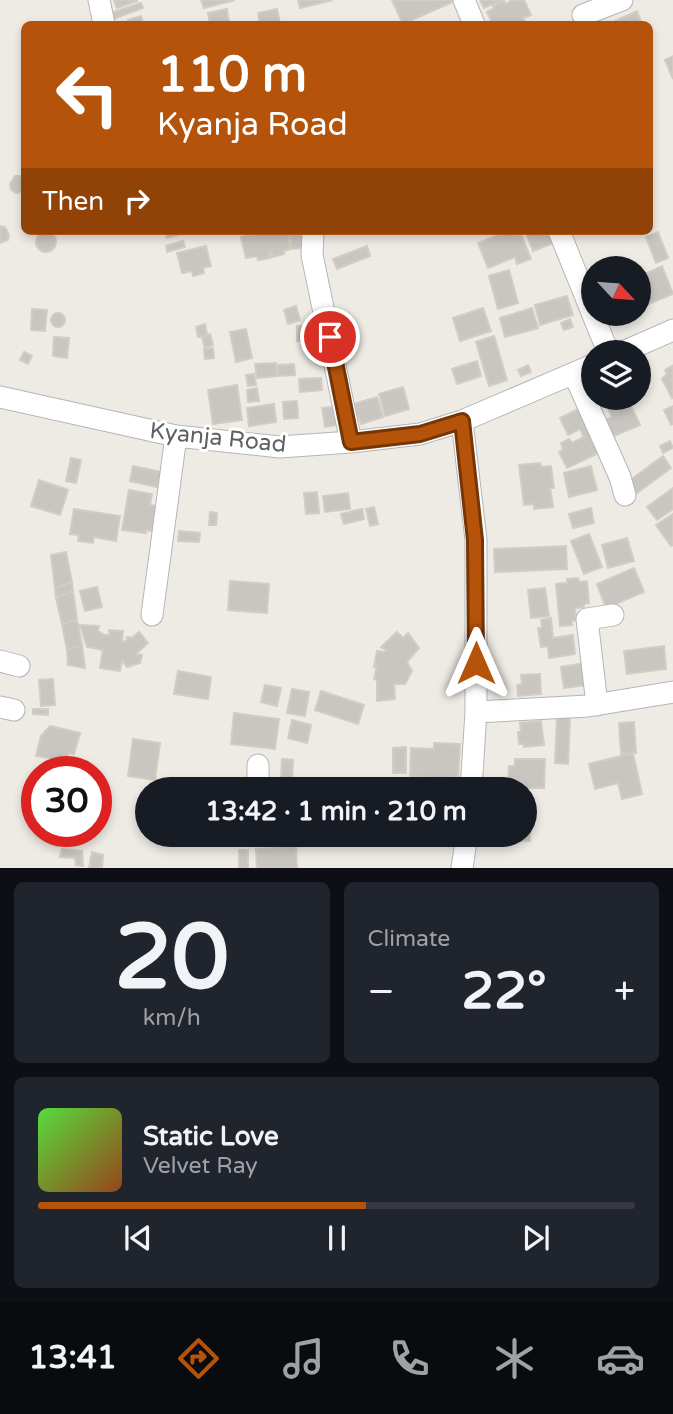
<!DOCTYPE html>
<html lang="en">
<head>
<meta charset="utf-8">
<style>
	:root { --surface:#171b24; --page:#20242c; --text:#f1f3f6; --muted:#9ea1a6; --line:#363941; --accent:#b45309 }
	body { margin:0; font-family:"Varela Round",sans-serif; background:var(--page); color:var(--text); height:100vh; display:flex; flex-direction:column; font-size:26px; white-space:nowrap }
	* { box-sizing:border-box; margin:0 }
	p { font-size:23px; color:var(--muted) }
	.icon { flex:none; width:38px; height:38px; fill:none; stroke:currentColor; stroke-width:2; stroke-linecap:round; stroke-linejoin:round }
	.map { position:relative; height:868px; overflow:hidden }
	.sheet { display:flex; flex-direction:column; gap:14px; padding:14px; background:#0d0f14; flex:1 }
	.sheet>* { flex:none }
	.top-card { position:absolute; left:21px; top:21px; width:632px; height:214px; border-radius:10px; box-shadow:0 4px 10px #0003; background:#b45309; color:#fff; overflow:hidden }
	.needle { width:46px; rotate:116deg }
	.buttons { position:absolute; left:581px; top:256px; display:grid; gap:14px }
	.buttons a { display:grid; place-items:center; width:70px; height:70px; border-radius:50%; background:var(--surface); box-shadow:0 4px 10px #0003; font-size:35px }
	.speed { position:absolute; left:21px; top:756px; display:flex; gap:14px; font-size:35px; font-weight:700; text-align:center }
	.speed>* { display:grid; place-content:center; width:91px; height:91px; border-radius:50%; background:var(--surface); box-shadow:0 4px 10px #0003; line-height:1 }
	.speed .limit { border:10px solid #d22; background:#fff; color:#111 }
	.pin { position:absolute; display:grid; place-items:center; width:60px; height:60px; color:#fff; margin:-30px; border:4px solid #fff; border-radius:50%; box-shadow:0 2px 7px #0007 }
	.me { position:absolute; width:77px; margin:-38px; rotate:0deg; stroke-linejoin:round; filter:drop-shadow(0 0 5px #0008) }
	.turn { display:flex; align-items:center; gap:24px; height:147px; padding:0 21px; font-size:32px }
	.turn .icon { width:91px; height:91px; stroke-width:2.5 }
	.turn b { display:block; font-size:49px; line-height:60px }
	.then { display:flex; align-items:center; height:66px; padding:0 21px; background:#0003; gap:14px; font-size:26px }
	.big { font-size:52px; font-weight:700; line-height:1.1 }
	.sheet .widget { flex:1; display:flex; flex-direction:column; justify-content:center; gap:10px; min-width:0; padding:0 24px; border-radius:10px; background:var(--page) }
	.sheet .dial { align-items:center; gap:0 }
	.dial b { font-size:91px; line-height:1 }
	.song { display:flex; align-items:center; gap:21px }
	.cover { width:84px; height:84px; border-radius:10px; background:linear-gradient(135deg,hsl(110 70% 55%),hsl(20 70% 35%)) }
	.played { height:7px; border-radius:4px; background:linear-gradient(90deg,var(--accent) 55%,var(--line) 55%) }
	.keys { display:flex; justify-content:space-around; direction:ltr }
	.heat { display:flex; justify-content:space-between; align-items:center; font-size:38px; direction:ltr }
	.sheet .tiles { flex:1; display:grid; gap:14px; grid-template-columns:1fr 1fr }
	.widget:last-child { grid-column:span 2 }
	.trip { position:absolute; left:135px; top:777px; width:402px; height:70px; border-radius:35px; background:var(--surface); box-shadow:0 4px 10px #0003; font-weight:700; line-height:70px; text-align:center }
	.menu { display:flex; height:112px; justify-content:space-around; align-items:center; background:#090b0e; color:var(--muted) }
	.menu .icon { width:49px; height:49px }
	.menu .on { color:var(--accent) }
	.menu b { font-size:32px; color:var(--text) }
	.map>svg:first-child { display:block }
	.building { fill:#c9c6c2; stroke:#d2ccc4; stroke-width:2 }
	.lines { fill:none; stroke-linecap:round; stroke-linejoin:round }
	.minor-casing { stroke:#b2b6b9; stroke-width:23 }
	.minor { stroke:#fff; stroke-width:21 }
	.route-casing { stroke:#753606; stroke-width:18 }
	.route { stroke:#b45309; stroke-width:12 }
	.labels { text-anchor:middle; stroke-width:6; stroke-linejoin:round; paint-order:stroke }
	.street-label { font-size:23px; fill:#5d6164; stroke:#fff }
</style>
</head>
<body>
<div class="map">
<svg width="673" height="868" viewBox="0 0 673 868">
	<rect width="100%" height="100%" fill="#eeebe5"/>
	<!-- building -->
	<path class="building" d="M 114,0 L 137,0 L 137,1 L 117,8 Z
		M 201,0 L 235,0 L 204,8 Z
		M 298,0 L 333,0 L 300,8 Z
		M 392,0 L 457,0 L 403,24 Z
		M 480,0 L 502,0 L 484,8 Z
		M 513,0 L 524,0 L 531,15 L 523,18 L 525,22 L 520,24 L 493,24 L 487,12 L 494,8 L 493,6 L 504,1 L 505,4 Z
		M 141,3 L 143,8 L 113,19 L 111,13 Z
		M 227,9 L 229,23 L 210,24 L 208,13 Z
		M 277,9 L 280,23 L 260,24 L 258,13 Z
		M 637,11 L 642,24 L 617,24 L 615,21 Z
		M 141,16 L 143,24 L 129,24 L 128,20 Z
		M 673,56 L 673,79 L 665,60 Z
		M 15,176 L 20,176 L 24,178 L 24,191 L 22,192 L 16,193 L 11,190 L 10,184 Z
		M 0,226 L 5,227 L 9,235 L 8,240 L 0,243 Z
		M 165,231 L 190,231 L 167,238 Z
		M 269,231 L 287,231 L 291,249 L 284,251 L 284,254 L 272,257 L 272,253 L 269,254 L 270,258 L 258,260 L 257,256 L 246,258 L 241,237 Z
		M 290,231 L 304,231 L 304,248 L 291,249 Z
		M 509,231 L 514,231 L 516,236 L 521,234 L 531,259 L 517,264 L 515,257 L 488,268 L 478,243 Z
		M 525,231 L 552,231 L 556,242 L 533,251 Z
		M 658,232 L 668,258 L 656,263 L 646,237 Z
		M36 242a10 10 0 1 1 20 0a10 10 0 1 1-20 0Z
		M 183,241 L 185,247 L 167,252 L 166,246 Z
		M 206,246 L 211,266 L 203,268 L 204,273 L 193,276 L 192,271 L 182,273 L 177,253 Z
		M 367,246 L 370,256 L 337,269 L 333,259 Z
		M 662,266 L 673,294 L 639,308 L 639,277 Z
		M 509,270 L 518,303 L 498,309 L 489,276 Z
		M 567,296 L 573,315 L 540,325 L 535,305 Z
		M 296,306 L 300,320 L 288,324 L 284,310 Z
		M 483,308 L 491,331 L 460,341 L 453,318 Z
		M 532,308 L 538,328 L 505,337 L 500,318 Z
		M 32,309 L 47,310 L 45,331 L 31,330 Z
		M51 320a7 7 0 1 1 14 0a7 7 0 1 1-14 0Z
		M 570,319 L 573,327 L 564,330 L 561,323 Z
		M 205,324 L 207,335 L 198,337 L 196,327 Z
		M 297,326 L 323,326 L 322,341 L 297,341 Z
		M 246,329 L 252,358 L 236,362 L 230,332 Z
		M 210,334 L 213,345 L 205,348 L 202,337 Z
		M 494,336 L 507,380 L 489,386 L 476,342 Z
		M 54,337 L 69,338 L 67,358 L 53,356 Z
		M 213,348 L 214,358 L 205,359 L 204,349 Z
		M 24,352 L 32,356 L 28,364 L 20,360 Z
		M 477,361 L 481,376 L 457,384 L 452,369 Z
		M 276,363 L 277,376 L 257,378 L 255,364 Z
		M 294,364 L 295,375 L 278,376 L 278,365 Z
		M 528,365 L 531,372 L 521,376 L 518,370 Z
		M 672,366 L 673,397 L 672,398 L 662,379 L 667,374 L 665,370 Z
		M 254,374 L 256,385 L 248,386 L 246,375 Z
		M 321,378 L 322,390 L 300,392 L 299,379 Z
		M 237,385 L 242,420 L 213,424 L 208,390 Z
		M 403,387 L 409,409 L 385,416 L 379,394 Z
		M 257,388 L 259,401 L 248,402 L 247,390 Z
		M 377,397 L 383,417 L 361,424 L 354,404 Z
		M 297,401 L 298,418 L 284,419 L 283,402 Z
		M 274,404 L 276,422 L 249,426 L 247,408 Z
		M 621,405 L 623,409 L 631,406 L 640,425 L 607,439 L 600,422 L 612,417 L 609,410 Z
		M 340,406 L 342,424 L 325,427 L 322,408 Z
		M 584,406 L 605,450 L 567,468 L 559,452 L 563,450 L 561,443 L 569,439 L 572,443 L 584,437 L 580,429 L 568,435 L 560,418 Z
		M 673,406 L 673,424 L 671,425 L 664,410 Z
		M 670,441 L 673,448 L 663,453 L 660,446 Z
		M 663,456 L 671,468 L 633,496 L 624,485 Z
		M 71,458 L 81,460 L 76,483 L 66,481 Z
		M 540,463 L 541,467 L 551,466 L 554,488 L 550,488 L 553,507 L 534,509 L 534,504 L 524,505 L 519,465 Z
		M 133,466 L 161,472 L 157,487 L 130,481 Z
		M 591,466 L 597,490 L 569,497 L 564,473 Z
		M 39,480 L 68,490 L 60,515 L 31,506 Z
		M 673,488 L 673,509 L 657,520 L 647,507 Z
		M 129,490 L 152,494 L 150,505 L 157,506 L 152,531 L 146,530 L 146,533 L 122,530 Z
		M 317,492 L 319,513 L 306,514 L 304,493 Z
		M 348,493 L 350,509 L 325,512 L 323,496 Z
		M 374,507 L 378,524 L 370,526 L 366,509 Z
		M 591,508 L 594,523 L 573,528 L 569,514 Z
		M 74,509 L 120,516 L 116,541 L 94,537 L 93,543 L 78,541 L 79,535 L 70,534 Z
		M 362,509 L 364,519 L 344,524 L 341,514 Z
		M 210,512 L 217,513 L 216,525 L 209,525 Z
		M 673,514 L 673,545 L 671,546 L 656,525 Z
		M 179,531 L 200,533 L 199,542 L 178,541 Z
		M 589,534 L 602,567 L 584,574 L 571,541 Z
		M 627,538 L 634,561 L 608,568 L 602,545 Z
		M 566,546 L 567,569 L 495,572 L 494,549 Z
		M 66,552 L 72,582 L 55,588 L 51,555 Z
		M 634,568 L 644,592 L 606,608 L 597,584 Z
		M 578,578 L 579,582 L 587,581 L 589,603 L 584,604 L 584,607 L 575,608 L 576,620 L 572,621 L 572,625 L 560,626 L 556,584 L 567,583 L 567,579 Z
		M 230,581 L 269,584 L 267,613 L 228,610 Z
		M 72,582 L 73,591 L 56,598 L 55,588 Z
		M 97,587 L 102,607 L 85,611 L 80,591 Z
		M 545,588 L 549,616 L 531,618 L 528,590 Z
		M 73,591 L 77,620 L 62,624 L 56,598 Z
		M 551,618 L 553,638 L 573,635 L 575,654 L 549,658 L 548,646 L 541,647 L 538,628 L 542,628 L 541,620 Z
		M 77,620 L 82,645 L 67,650 L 62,624 Z
		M 80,625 L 99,626 L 98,631 L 104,635 L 110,635 L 109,630 L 123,631 L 122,641 L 126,642 L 127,637 L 132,638 L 139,632 L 148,643 L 136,654 L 142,655 L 140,663 L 127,667 L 122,660 L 120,671 L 100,668 L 103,650 L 87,647 Z
		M 397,632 L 403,638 L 408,633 L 419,648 L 407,662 L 412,671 L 405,684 L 394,684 L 395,699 L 377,701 L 377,680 L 374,679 L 377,666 L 374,667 L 377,651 L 385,652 L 386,650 L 381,647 Z
		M 82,645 L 85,668 L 68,665 L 67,650 Z
		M 664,646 L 666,669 L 627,674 L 624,651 Z
		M 585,663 L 588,685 L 564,688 L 561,667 Z
		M 178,671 L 211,677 L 208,699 L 174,694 Z
		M 540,674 L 541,694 L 518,696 L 517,685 L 522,684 L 521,675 Z
		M 53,679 L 55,705 L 41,706 L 39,680 Z
		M 265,685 L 281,688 L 277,706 L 261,702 Z
		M 292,689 L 309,692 L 305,716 L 287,713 Z
		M 321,691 L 364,705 L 358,724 L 315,710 Z
		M 33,709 L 48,709 L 48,715 L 33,714 Z
		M 234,713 L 279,719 L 275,749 L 231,744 Z
		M 557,717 L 570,717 L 568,764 L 555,763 Z
		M 292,720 L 311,725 L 307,743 L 288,738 Z
		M 541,721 L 544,745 L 524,747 L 524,744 L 519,744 L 518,732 L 521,732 L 520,723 Z
		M 634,722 L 636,753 L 621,754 L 619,723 Z
		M 50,726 L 80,733 L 74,754 L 69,753 L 66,761 L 36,756 L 41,736 Z
		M 133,739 L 160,743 L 155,780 L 128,776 Z
		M 434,743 L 460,744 L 458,778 L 450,777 L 450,787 L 430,786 L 430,777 L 410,776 L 411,748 L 434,749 Z
		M 406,747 L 406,773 L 393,773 L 393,748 Z
		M 633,753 L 642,794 L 622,799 L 618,783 L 595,789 L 589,764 Z
		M 282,759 L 293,760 L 292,781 L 281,780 Z
		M 515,759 L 545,759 L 544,788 L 522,788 L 522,782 L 508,782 L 509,766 L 515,766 Z
		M 525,817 L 530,817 L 530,841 L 511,841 L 511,836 L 505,835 L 525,835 Z
		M 294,835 L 325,835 L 318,837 L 319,840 L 301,842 L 300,839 L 294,840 Z
		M 296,847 L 297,868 L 257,868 L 256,849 Z
		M 62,849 L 82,851 L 83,866 L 76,865 L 75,858 L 60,857 Z
		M 239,850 L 248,850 L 248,868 L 239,868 Z
		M 92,852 L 103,855 L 102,868 L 89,868 Z"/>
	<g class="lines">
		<defs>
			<path id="minor" d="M 99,0 L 104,24
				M 464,0 L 474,24
				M 583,15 L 622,0
				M 313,231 L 312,255 L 351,442
				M 559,231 L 608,352
				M 623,352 L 673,330
				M 574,374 L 620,477 L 625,495
				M 0,397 L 176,436 L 280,447 L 351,442 L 420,434 L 462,421 L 593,365
				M 462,421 L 476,540 L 476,712 L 471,789
				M 152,615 L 176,436
				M 0,661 L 19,666
				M 597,705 L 587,619 L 613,615
				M 0,707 L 14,710
				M 476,712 L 588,706 L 673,692
				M 258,789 L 258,765
				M 462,868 L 467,835"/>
		</defs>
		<!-- minor casing -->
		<use href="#minor" class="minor-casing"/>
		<!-- minor -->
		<use href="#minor" class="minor"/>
	</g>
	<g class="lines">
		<defs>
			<path id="route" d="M 330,337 L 351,442 L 420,434 L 462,421 L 475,540 L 476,663"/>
		</defs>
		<!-- route casing -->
		<use href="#route" class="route-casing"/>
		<!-- route -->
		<use href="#route" class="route"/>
	</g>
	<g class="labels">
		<!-- street labels -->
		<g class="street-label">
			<text transform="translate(218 437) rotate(6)" y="8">Kyanja Road</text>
		</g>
	</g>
</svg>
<div class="buttons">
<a><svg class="needle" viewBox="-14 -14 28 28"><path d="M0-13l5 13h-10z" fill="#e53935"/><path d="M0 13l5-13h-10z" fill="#9ea1a6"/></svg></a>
<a><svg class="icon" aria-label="layers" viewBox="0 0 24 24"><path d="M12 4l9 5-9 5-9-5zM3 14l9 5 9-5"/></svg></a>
</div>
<div class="speed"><div class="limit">30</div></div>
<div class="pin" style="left:330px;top:337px;background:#d93025"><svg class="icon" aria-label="arrive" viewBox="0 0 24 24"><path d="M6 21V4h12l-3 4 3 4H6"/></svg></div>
<svg class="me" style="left:476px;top:663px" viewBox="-20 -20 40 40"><path d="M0-17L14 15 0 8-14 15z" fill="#b45309" stroke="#fff" stroke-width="4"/></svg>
<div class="trip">13:42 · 1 min · 210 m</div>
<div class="top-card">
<div class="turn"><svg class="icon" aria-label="left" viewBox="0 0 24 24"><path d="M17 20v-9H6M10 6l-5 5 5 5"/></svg><div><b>110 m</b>Kyanja Road</div></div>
<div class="then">Then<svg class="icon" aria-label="right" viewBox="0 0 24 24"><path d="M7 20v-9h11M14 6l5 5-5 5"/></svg></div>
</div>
</div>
<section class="sheet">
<div class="tiles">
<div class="widget dial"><b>20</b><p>km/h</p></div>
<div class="widget"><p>Climate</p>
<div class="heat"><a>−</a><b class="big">22°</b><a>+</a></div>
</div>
<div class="widget">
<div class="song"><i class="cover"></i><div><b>Static Love</b><p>Velvet Ray</p></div></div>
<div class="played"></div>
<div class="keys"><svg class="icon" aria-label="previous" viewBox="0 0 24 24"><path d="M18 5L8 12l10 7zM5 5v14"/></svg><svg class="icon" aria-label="pause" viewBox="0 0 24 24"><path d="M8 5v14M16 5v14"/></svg><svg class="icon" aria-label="next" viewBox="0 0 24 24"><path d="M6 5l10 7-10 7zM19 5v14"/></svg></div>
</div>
</div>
</section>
<nav class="menu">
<b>13:41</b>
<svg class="icon on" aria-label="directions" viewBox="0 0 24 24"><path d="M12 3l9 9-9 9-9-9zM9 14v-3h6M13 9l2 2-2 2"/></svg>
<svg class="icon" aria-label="music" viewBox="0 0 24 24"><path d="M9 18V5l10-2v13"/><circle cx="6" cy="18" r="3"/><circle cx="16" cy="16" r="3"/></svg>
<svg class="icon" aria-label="phone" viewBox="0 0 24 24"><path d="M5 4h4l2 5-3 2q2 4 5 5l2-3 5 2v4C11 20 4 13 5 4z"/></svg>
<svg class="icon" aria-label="climate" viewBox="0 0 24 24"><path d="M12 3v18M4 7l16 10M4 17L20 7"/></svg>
<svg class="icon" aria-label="car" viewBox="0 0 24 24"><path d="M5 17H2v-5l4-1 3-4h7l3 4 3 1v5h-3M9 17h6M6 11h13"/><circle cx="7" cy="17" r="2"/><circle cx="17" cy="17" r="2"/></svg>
</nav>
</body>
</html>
